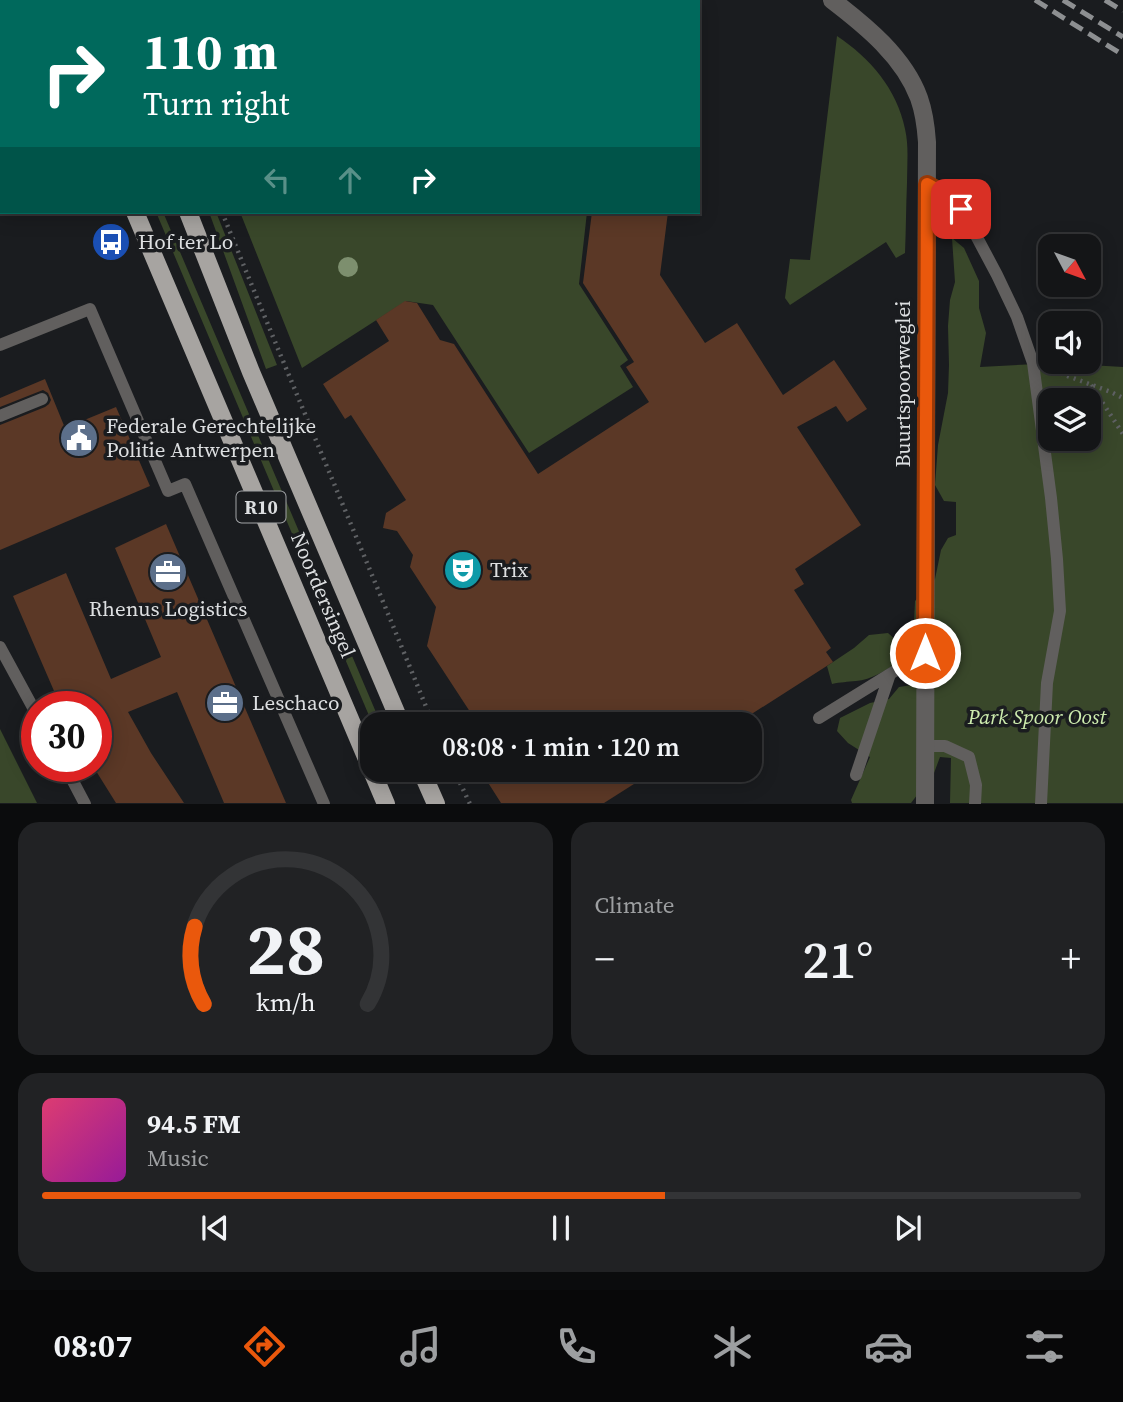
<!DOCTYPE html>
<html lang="en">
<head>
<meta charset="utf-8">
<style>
	:root { --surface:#141517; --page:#212224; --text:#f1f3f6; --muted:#9d9fa1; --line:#333436; --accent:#ea580c }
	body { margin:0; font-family:"Source Serif 4",serif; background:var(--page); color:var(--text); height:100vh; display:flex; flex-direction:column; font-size:26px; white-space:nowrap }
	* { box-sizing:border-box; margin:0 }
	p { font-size:23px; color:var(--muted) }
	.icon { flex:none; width:38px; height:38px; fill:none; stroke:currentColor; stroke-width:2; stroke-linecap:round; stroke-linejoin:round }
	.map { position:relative; height:804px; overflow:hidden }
	.sheet { display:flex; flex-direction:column; gap:18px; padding:18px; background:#0b0c0d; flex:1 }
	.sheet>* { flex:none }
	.guide { position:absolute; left:0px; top:0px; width:700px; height:214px; box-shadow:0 4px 18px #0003,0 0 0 2px var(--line); background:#00695c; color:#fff; overflow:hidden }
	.needle { width:46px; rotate:131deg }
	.fabs { position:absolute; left:1038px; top:234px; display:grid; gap:14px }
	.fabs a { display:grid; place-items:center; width:63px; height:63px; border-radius:14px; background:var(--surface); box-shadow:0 4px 18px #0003,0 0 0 2px var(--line); font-size:35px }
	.speed { position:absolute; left:21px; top:691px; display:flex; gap:14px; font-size:35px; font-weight:700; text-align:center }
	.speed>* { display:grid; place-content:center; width:91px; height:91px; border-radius:50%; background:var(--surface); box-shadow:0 4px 18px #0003,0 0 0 2px var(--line); line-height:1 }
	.speed .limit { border:10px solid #d22; background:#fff; color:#111 }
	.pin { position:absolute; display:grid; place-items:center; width:60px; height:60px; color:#fff; margin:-30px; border-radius:14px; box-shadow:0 4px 10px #0006 }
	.me { position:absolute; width:77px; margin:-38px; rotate:0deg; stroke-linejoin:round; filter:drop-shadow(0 0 5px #0008) }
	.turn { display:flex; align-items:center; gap:24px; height:147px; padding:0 28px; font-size:32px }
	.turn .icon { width:91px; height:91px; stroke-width:2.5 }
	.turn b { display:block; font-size:49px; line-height:60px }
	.lanes { display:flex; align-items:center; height:66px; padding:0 28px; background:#0003; justify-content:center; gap:35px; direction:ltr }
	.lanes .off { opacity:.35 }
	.big { font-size:52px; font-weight:600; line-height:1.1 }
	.sheet .card { flex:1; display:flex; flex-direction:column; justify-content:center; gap:10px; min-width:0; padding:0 24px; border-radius:21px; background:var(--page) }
	.sheet .dial { align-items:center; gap:0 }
	.dial svg { height:182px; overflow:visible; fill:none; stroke:var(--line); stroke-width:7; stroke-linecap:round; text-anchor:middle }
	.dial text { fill:var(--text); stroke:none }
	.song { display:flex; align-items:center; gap:21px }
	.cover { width:84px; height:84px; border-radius:10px; background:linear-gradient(135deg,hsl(340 70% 55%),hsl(300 70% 35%)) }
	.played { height:7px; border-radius:4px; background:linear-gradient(90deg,var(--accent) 60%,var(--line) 60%) }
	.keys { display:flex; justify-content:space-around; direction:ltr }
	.heat { display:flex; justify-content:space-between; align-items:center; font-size:38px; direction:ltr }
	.sheet .tiles { flex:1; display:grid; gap:18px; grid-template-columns:1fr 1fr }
	.card:last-child { grid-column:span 2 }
	.trip { position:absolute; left:360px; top:712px; width:402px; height:70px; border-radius:21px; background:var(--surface); box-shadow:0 4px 18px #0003,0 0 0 2px var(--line); font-weight:600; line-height:70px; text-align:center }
	.menu { display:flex; height:112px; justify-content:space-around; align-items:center; background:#080809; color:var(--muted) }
	.menu .icon { width:49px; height:49px }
	.menu .active { color:var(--accent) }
	.menu b { font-size:32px; color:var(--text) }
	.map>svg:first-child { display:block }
	.green { fill:#39472a; fill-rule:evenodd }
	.building { fill:#5b3826 }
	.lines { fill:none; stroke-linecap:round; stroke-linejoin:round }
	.path { stroke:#5f6164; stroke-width:4.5; stroke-dasharray:2 5; stroke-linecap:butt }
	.service { stroke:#615f5e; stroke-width:12 }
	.minor { stroke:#615f5e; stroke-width:18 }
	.secondary { stroke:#888684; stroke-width:18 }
	.primary { stroke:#a7a4a1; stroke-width:18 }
	.rail { stroke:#8d8f91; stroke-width:5; stroke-dasharray:14 7; stroke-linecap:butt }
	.tree { fill:#7d8f6e }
	.route-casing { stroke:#983908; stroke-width:18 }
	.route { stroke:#ea580c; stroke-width:12 }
	.labels { text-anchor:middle; stroke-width:7; stroke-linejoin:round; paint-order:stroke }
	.shield { fill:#1a1c1f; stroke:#a2a4a7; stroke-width:2 }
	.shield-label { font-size:19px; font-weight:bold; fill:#dddfe1 }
	.poi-label { font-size:21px; fill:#dddfe1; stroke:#1a1c1f; text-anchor:start }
	.street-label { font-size:21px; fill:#dddfe1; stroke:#1a1c1f }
	.park-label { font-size:21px; font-style:italic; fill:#ceedaf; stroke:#1a1c1f }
</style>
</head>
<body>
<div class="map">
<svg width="1123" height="804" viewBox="0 0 1123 804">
	<rect width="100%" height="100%" fill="#1a1c1f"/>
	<!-- green -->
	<path class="green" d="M 837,36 C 870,58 897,89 905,129 C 909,146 907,165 907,183 C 906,206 906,229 905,253 L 896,258 L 886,242 L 790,305 L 785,298 L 790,259 L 810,260 Z
		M 156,212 L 163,212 L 381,724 L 373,725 Z
		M 209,212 L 216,212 L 277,365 L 266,369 Z
		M 240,212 L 587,212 L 579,284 L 628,360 L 620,366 L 633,387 L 529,453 L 433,305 L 406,301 L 302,368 Z
		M 952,238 L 964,248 L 979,281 L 979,308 L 986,333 L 980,367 L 1056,363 L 1123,367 L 1123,803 L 950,803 L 951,758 L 940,757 L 934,773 L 911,803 L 852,803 L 851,800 L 870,757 L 848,743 L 837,731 L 840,718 L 870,703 L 889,699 L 899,687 L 912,685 L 918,678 L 914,623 L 915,601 L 935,579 L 941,550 L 948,538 L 956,535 L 956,502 L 944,501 L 935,485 L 938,445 L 948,393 L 949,365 L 948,326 L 950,300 L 955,282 ZM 1050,401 L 1088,401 L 1088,439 L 1050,439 Z
		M 888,633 L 899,643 L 899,661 C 887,670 871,680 856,681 C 847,682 841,682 832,684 L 827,666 L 854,648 L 869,635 Z
		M 0,729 L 37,803 L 0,803 Z"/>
	<!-- building -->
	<path class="building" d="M 592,212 L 668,212 L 660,275 L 705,343 L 737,323 L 783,395 L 834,360 L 867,409 L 847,422 L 836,406 L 797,427 L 861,525 L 795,569 L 804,584 L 794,590 L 831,648 L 826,652 L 833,662 L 736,724 L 478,724 L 427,646 L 436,607 L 410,567 L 413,555 L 397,531 L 383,528 L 386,513 L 406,500 L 351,415 L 345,419 L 323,384 L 389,341 L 376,320 L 405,301 L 417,303 L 440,340 L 454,344 L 538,474 L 649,402 L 626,367 L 634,362 L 583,283 Z
		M 45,379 L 65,428 L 116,407 L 150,486 L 0,550 L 0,425 L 45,407 L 49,404 L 51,400 L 48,393 L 43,390 L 0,407 L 0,398 Z
		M 166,524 L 239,694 L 286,803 L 224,803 L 177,692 L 128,712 L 151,753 L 184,803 L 116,803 L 96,771 L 96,707 L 61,707 L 38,654 L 13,596 L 66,573 L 111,679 L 161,657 L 115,548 Z
		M 480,770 L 656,770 L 604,803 L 501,803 Z"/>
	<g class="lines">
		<!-- path -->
		<path class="path" d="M 147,0 L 147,2
			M 516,0 L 531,2
			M 19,2 L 19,0
			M 186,2 L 194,0
			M 0,117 L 2,116
			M 222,212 C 291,383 364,553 433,724
			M 1054,371 L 1111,392 L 1123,398
			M 1091,385 L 1123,434
			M 454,770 L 470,804"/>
		<!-- service -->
		<path class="service" d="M 927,184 L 947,195 L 961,209 L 972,228 L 997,275 L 1017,317 L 1033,363 L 1051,498 L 1057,559 L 1060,611 L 1047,683 L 1041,804
			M 0,345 L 90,309 L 168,491 L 185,484 L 324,804
			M 0,416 L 42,399
			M 0,647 L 37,715
			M 819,718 L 924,653
			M 925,746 L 945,746 L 969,757 L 976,785 L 975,804
			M 65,766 L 85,804
			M 856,775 L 890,674"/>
		<!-- minor -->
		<path class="minor" d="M 832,0 C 866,26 904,57 919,98 C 924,112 926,127 927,142 L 925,804"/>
		<!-- secondary -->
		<path class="secondary" d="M 0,74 L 2,74"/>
		<!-- primary -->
		<path class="primary" d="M 62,0 L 62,2
			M 113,0 L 113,2
			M 135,212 L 386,804
			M 188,212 L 251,372 L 401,724
			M 421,770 L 436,804"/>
		<!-- rail -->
		<path class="rail" d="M 1035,0 L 1123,55
			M 1063,0 L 1123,37
			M 1105,0 L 1123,11"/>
	</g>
	<!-- trees -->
	<circle class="tree" cx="348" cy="267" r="10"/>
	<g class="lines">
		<defs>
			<path id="route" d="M 925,653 L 927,184 L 947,195 L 961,209"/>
		</defs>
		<!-- route casing -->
		<use href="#route" class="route-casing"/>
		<!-- route -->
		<use href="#route" class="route"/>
	</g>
	<!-- icons -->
	<defs>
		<symbol id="bus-disc" viewBox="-11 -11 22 22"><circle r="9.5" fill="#1a4fb4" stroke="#1a1c1f"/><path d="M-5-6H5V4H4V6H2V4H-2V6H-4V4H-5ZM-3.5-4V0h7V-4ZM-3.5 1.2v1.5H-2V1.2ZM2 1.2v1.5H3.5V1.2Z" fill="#fff"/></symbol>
		<symbol id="civic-disc" viewBox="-11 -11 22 22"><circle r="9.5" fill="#5c6f8a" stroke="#1a1c1f"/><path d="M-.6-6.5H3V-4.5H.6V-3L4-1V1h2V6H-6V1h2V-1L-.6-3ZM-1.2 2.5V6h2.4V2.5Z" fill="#fff"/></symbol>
		<symbol id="theatre-disc" viewBox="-11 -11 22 22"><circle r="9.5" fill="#0f9aa8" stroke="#1a1c1f"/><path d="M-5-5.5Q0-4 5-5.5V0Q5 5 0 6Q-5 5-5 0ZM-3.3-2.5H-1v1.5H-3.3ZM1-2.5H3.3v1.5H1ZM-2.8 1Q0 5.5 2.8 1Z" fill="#fff"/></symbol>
		<symbol id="office-disc" viewBox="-11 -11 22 22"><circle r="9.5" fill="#5c6f8a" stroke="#1a1c1f"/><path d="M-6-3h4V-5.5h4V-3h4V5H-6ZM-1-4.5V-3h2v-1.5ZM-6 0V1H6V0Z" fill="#fff"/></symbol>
	</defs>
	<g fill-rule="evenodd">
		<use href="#bus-disc" x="89" y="220" width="44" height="44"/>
		<use href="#civic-disc" x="57" y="416" width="44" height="44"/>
		<use href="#theatre-disc" x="441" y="548" width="44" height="44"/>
		<use href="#office-disc" x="146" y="550" width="44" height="44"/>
		<use href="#office-disc" x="203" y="681" width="44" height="44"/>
	</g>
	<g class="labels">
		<!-- shield labels -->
		<rect class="shield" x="236.5" y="491.5" width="49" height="31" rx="5"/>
		<g class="shield-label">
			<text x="261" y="514">R10</text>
		</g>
		<!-- poi labels -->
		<g class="poi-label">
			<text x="138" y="249">Hof ter Lo</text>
			<text x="106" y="433">Federale Gerechtelijke<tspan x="106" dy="24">Politie Antwerpen</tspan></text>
			<text x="490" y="577">Trix</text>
			<text x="168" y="616" text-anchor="middle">Rhenus Logistics</text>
			<text x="252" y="710">Leschaco</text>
		</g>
		<!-- street labels -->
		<g class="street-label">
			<text transform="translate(903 384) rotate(-90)" y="7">Buurtspoorweglei</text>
			<text transform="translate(323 595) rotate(67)" y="7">Noordersingel</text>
		</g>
		<!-- park labels -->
		<g class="park-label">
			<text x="1037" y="724">Park Spoor Oost</text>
		</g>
	</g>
</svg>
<div class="fabs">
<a><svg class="needle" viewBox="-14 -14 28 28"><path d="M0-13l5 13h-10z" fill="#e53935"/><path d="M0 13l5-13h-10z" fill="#9d9fa1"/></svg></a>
<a><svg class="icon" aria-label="sound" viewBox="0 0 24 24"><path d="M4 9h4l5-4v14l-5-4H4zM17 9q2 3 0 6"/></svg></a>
<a><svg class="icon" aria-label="layers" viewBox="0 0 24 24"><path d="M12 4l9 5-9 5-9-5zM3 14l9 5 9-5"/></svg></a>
</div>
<div class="speed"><div class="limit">30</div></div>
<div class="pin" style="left:961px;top:209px;background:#d93025"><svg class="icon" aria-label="arrive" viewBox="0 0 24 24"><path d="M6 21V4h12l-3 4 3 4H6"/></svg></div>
<svg class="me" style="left:925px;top:653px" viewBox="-20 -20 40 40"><circle r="17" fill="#ea580c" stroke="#fff" stroke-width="3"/><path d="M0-11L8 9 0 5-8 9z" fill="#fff"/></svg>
<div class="trip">08:08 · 1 min · 120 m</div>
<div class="guide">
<div class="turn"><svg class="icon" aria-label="right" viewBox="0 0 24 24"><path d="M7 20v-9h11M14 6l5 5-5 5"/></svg><div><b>110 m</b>Turn right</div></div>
<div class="lanes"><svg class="icon off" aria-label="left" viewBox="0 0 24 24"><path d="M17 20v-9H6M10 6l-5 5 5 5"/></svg><svg class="icon off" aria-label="ahead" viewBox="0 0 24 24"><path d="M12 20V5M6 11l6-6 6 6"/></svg><svg class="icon" aria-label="right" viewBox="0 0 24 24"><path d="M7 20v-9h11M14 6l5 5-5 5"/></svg></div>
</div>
</div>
<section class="sheet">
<div class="tiles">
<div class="card dial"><svg viewBox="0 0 100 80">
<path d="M14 69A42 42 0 1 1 86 69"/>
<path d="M14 69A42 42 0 0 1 10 35" stroke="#ea580c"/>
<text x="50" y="56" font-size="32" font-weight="700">28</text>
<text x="50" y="72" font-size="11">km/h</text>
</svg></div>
<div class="card"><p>Climate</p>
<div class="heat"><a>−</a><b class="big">21°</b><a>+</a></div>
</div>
<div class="card">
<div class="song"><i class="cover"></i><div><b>94.5 FM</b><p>Music</p></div></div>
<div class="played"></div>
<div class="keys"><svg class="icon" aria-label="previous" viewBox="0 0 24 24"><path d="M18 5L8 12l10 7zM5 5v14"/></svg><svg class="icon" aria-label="pause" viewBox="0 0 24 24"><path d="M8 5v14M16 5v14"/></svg><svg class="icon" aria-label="next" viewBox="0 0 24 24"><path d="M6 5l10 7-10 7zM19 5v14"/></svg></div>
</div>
</div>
</section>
<nav class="menu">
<b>08:07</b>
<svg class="icon active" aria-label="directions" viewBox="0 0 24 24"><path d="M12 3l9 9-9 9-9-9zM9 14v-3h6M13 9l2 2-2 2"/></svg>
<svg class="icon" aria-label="music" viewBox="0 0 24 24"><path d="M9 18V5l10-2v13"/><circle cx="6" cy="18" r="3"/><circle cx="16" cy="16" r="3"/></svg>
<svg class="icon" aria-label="phone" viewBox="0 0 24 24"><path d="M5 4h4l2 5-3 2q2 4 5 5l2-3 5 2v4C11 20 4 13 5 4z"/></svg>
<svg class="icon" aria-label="climate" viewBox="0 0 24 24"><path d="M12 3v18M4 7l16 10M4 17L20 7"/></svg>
<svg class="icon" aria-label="car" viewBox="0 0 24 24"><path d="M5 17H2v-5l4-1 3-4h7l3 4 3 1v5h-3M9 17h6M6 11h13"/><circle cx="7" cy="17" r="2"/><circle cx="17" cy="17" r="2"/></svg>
<svg class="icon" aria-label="filters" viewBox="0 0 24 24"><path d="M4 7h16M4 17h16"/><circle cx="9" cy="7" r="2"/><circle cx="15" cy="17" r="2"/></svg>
</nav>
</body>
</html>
